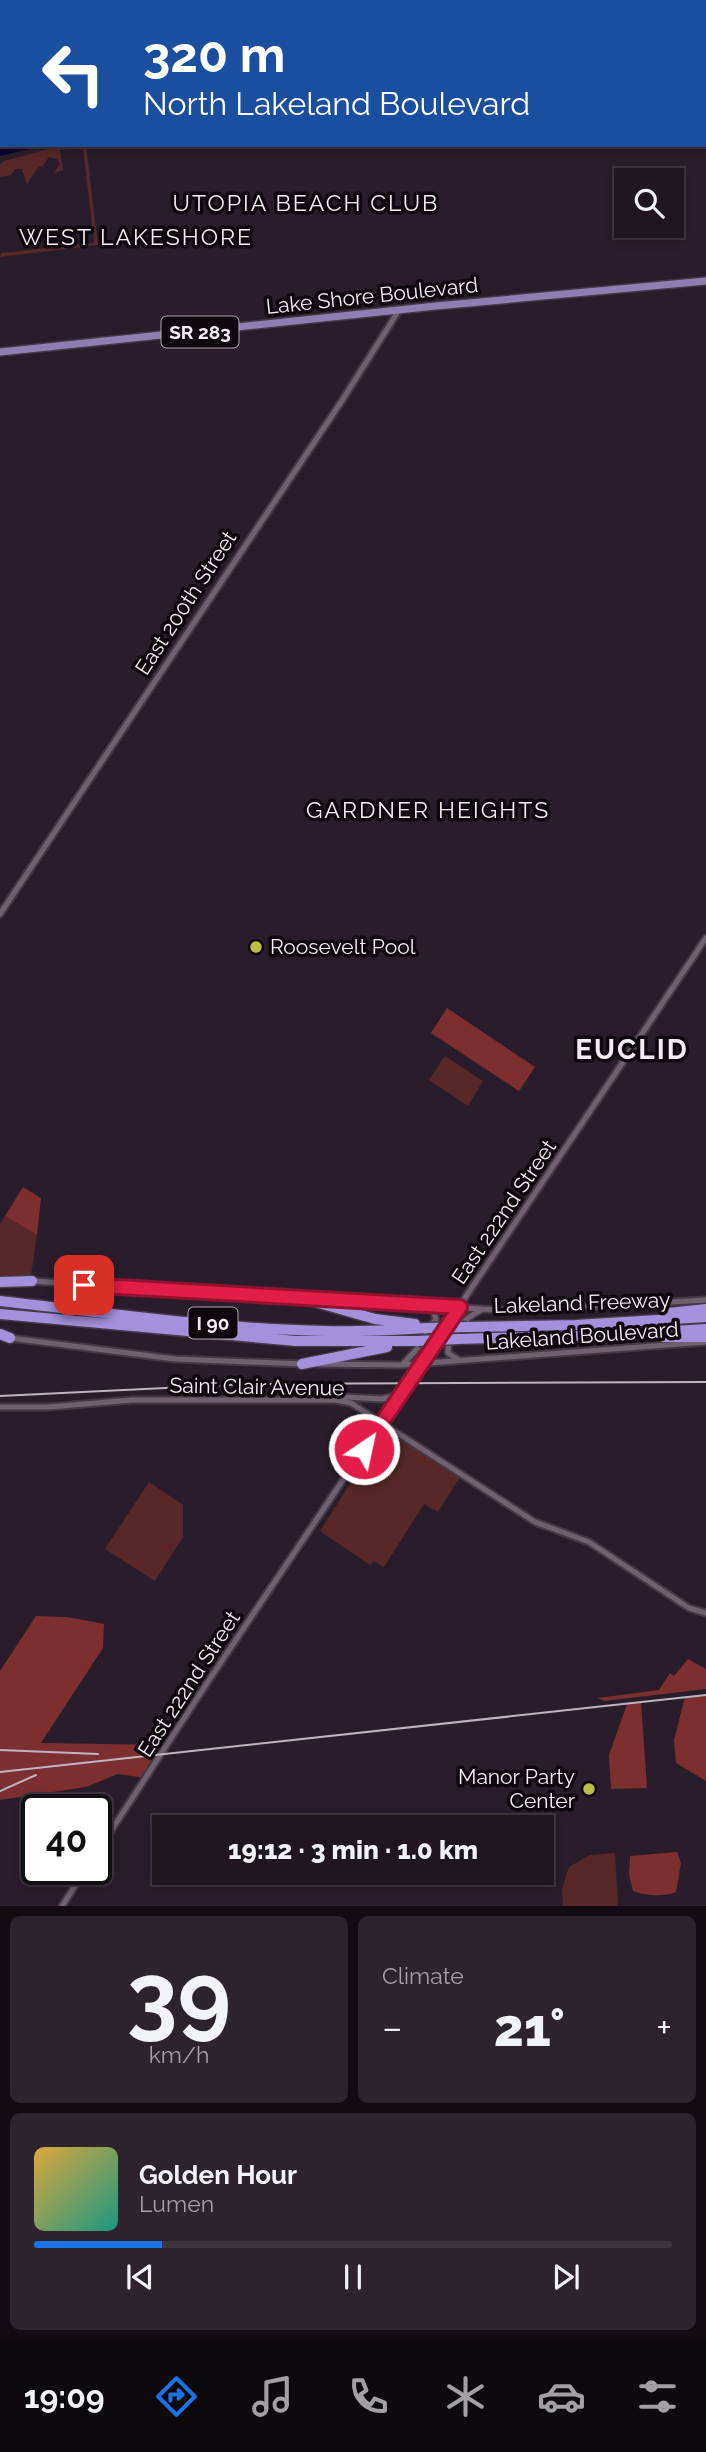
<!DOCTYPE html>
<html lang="en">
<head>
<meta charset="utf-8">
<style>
	:root { --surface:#201620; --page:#2d232d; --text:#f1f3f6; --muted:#a29fa5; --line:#3d353e; --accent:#1a73e8 }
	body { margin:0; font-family:Raleway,sans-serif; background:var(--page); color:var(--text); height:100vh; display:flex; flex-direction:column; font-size:26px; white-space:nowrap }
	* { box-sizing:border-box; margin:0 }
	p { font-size:23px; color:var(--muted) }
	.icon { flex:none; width:38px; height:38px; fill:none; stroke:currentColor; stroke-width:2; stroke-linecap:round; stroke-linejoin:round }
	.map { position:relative; height:1906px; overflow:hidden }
	.panel { display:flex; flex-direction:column; gap:10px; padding:10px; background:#120c12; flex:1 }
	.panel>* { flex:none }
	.guide { position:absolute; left:0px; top:0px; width:707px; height:147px; box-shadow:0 4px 10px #0003,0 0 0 2px var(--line); background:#1a4fa0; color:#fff; overflow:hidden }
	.tools { position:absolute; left:614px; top:168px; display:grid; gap:14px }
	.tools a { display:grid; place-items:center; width:70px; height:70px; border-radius:0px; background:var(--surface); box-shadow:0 4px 10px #0003,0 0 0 2px var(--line); font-size:35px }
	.speed { position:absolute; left:21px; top:1794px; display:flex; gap:14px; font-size:35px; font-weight:700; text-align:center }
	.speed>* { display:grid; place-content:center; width:91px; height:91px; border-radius:50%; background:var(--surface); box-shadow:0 4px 10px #0003,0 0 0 2px var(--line); line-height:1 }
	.speed .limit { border:4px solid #111; border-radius:10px; background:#fff; color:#111 }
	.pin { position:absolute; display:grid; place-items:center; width:60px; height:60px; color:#fff; margin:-30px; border-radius:14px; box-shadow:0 4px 10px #0006 }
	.me { position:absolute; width:77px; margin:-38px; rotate:34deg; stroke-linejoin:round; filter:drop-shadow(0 0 5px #0008) }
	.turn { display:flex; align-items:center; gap:24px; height:147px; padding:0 28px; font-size:32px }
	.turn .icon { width:91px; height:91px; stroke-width:2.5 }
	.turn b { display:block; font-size:49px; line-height:60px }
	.big { font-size:52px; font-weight:800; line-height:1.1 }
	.panel .tile { flex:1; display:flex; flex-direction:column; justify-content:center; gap:10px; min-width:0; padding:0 24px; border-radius:10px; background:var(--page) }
	.panel .dial { align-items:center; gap:0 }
	.dial b { font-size:91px; line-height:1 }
	.song { display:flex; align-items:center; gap:21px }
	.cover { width:84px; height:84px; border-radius:10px; background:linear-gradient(135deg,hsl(40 70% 55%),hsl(170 70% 35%)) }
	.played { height:7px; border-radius:4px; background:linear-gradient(90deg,var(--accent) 20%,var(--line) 20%) }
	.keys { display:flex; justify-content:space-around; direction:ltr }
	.heat { display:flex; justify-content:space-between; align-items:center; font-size:38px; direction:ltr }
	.panel .tiles { flex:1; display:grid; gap:10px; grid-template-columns:1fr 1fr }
	.tile:last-child { grid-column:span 2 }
	.trip { position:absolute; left:152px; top:1815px; width:402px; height:70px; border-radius:0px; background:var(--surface); box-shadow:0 4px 10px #0003,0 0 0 2px var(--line); font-weight:800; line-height:70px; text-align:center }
	.menu { display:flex; height:112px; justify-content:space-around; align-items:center; background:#0d090d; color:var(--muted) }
	.menu .icon { width:49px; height:49px }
	.menu .selected { color:var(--accent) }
	.menu b { font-size:32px; color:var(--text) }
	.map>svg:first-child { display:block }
	.green { fill:#572827 }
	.forest { fill:#7d2e2f }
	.water { fill:#010035 }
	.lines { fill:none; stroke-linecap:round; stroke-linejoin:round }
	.tertiary-casing { stroke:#443944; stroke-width:9 }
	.primary-casing { stroke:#443944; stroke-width:10 }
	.motorway-casing { stroke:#443944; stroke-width:13 }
	.tertiary { stroke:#706171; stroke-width:5 }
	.primary { stroke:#8f7eb2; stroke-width:7 }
	.motorway { stroke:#a491dd; stroke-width:10 }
	.rail { stroke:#bfb5c0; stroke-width:2 }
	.motorway-bridge-casing { stroke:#443944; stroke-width:13; stroke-linecap:butt }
	.motorway-bridge { stroke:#a491dd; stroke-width:10 }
	.route-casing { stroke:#92132f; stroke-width:18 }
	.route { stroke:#e11d48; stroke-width:12 }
	.poi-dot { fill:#bcbf44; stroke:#0f090f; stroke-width:2.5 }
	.labels { text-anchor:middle; stroke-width:7; stroke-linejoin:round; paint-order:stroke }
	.shield { fill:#0f090f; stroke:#afa7af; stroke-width:2 }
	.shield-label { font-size:19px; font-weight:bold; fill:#f4ebf4 }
	.street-label { font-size:21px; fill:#f4ebf4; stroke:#0f090f }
	.poi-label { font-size:21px; fill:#f4ebf4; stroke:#0f090f; text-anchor:start }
	.neighbourhood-label { font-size:23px; letter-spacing:2px; fill:#f4ebf4; stroke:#0f090f }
	.district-label { font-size:28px; font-weight:bold; letter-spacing:2px; fill:#f4ebf4; stroke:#0f090f }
</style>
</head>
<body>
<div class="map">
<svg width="706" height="1906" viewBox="0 0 706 1906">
	<rect width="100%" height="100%" fill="#2a1d2b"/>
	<!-- green -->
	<path class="green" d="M 63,145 L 86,145 L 98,245 L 0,257 L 1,253 L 94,243 L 83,148 L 60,150 L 63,170 L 54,173 L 60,164 L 57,159 L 49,157 L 42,167 L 39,166 L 27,184 L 22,169 L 15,169 L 11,175 L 0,177 L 0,164 L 4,161 Z
		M 445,1056 L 483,1081 L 468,1106 L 429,1080 Z
		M 5,1216 L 37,1235 L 30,1282 L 0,1279 L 0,1225 Z
		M 391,1434 L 460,1477 L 438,1512 L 424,1504 L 384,1567 L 374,1561 L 370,1565 L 320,1531 L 379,1438 Z
		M 149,1482 L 183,1505 L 183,1537 L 155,1581 L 105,1549 Z
		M 615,1853 L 618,1906 L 563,1906 L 562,1889 L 569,1867 L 590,1855 Z"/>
	<!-- forest -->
	<path class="forest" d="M 447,1008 L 535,1067 L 519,1091 L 431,1033 Z
		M 23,1187 L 41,1198 L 37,1235 L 5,1216 Z
		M 36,1616 L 67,1617 L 104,1624 L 103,1648 L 41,1743 L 167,1745 L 146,1778 L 118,1774 L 86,1787 L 0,1800 L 0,1791 L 4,1788 L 0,1789 L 0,1671 Z
		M 688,1659 L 706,1669 L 706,1689 L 604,1701 L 598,1698 L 659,1690 L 670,1673 L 674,1676 Z
		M 706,1695 L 706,1781 L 676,1763 L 674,1740 L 685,1697 Z
		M 641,1702 L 647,1788 L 611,1789 L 609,1755 L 627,1704 Z
		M 677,1852 L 681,1863 L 676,1892 C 663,1897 646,1896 633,1891 L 629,1874 L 630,1856 Z"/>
	<!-- water -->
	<path class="water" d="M 0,0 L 667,0 L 2,2 L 2,145 L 46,145 L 0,156 Z"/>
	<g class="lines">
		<defs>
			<path id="tertiary" d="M 0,914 L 343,399 L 399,310
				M 32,1281 L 305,1299
				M 318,1299 L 514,1311 L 706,1300
				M 10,1338 L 175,1359 L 303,1364
				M 459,1360 L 448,1353 C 447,1336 466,1317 481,1310
				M 317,1364 L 402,1365 L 706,1342
				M 402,1365 L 417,1349 L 436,1319 L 432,1306
				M 319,1399 L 325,1396 L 382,1399 L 402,1394
				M 0,1407 L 49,1407 L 132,1400 L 335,1400 L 351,1403 L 535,1522 L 589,1542 L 689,1608 L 706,1613
				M 96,1854 L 207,1683 L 706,938
				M 62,1906 L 86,1869"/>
			<path id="primary" d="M 0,352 L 436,306 L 706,281"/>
			<path id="motorway" d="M 0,1282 L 32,1281
				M 305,1299 L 375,1319 L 415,1324
				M 0,1301 C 108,1313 217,1329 325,1331 C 359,1332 393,1330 427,1328
				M 668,1313 L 706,1309
				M 0,1314 L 296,1341 L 418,1341
				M 467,1327 L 576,1325 L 706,1317
				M 0,1334 L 10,1338
				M 663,1337 L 706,1337
				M 458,1339 L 607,1335 L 706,1329
				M 302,1364 L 387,1347"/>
		</defs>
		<!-- tertiary casing -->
		<use href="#tertiary" class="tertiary-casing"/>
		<!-- primary casing -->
		<use href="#primary" class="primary-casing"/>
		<!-- motorway casing -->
		<use href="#motorway" class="motorway-casing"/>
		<!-- tertiary -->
		<use href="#tertiary" class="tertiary"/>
		<!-- primary -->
		<use href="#primary" class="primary"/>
		<!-- motorway -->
		<use href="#motorway" class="motorway"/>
		<!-- rail -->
		<path class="rail" d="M 0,1396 L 248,1384 L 706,1382
			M 0,1750 L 98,1754
			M 0,1772 L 706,1695
			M 0,1791 L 36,1775"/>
		<defs>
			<path id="motorway-bridge" d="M 427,1328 L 467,1327
				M 418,1341 L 458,1339"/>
		</defs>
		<!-- motorway-bridge casing -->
		<use href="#motorway-bridge" class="motorway-bridge-casing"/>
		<!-- motorway-bridge -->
		<use href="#motorway-bridge" class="motorway-bridge"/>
	</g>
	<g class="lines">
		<defs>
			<path id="route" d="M 84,1285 L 460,1307 L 364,1449"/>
		</defs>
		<!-- route casing -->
		<use href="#route" class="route-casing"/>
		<!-- route -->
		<use href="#route" class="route"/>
	</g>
	<!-- markers -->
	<g class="poi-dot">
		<circle cx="256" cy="947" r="7"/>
		<circle cx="589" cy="1789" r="7"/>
	</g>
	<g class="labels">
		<!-- shield labels -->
		<g class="shield">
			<rect x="161.5" y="316.5" width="77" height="31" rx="5"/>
			<rect x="188.5" y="1307.5" width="49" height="31" rx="5"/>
		</g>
		<g class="shield-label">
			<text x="200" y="339">SR 283</text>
			<text x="213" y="1330">I 90</text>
		</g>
		<!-- street labels -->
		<g class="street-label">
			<text transform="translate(372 296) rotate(-6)" y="7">Lake Shore Boulevard</text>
			<text transform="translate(186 603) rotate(-57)" y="7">East 200th Street</text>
			<text transform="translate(504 1212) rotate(-56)" y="7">East 222nd Street</text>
			<text transform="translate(582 1303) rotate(-2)" y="7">Lakeland Freeway</text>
			<text transform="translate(582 1336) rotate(-4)" y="7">Lakeland Boulevard</text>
			<text transform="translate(257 1387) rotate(1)" y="7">Saint Clair Avenue</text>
			<text transform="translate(189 1684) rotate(-57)" y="7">East 222nd Street</text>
		</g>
		<!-- poi labels -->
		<g class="poi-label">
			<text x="270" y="954">Roosevelt Pool</text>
			<text x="575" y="1784" text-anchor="end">Manor Party<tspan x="575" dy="24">Center</tspan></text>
		</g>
		<!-- neighbourhood labels -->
		<g class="neighbourhood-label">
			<text x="306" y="211">UTOPIA BEACH CLUB</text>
			<text x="136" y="245">WEST LAKESHORE</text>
			<text x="428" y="818">GARDNER HEIGHTS</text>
		</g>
		<!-- district labels -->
		<g class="district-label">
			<text x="632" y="1059">EUCLID</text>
		</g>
	</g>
</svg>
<div class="tools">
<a><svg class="icon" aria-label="search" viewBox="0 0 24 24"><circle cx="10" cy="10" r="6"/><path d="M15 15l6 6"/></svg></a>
</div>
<div class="speed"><div class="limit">40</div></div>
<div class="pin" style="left:84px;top:1285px;background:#d93025"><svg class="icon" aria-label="arrive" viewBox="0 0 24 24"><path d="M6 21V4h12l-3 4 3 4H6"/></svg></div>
<svg class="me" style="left:364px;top:1449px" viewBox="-20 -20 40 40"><circle r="17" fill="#e11d48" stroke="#fff" stroke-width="3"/><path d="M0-11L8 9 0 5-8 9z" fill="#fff"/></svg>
<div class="trip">19:12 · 3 min · 1.0 km</div>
<div class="guide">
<div class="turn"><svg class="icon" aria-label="left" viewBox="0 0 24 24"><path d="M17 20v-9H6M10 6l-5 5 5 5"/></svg><div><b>320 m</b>North Lakeland Boulevard</div></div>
</div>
</div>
<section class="panel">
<div class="tiles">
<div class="tile dial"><b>39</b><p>km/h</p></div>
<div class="tile"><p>Climate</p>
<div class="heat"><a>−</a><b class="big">21°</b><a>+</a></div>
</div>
<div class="tile">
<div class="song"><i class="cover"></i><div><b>Golden Hour</b><p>Lumen</p></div></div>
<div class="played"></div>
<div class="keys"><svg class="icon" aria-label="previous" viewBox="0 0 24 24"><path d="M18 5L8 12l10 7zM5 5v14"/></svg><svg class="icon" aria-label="pause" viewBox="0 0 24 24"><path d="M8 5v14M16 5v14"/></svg><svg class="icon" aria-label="next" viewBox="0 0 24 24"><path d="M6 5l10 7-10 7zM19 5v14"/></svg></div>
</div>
</div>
</section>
<nav class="menu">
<b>19:09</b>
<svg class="icon selected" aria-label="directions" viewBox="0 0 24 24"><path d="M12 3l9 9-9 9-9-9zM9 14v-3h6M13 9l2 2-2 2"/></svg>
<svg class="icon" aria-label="music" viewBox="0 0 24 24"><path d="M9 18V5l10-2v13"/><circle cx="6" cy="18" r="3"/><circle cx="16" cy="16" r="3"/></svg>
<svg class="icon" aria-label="phone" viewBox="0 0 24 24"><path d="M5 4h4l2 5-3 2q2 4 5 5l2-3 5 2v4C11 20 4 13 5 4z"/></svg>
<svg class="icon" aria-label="climate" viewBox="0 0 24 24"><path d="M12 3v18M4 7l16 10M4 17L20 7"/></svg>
<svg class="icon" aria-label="car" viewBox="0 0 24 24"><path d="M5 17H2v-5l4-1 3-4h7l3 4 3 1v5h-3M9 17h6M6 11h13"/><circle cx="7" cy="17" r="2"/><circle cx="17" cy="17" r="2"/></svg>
<svg class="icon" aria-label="filters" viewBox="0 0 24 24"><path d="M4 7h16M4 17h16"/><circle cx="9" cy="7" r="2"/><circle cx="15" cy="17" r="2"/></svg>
</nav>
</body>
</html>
